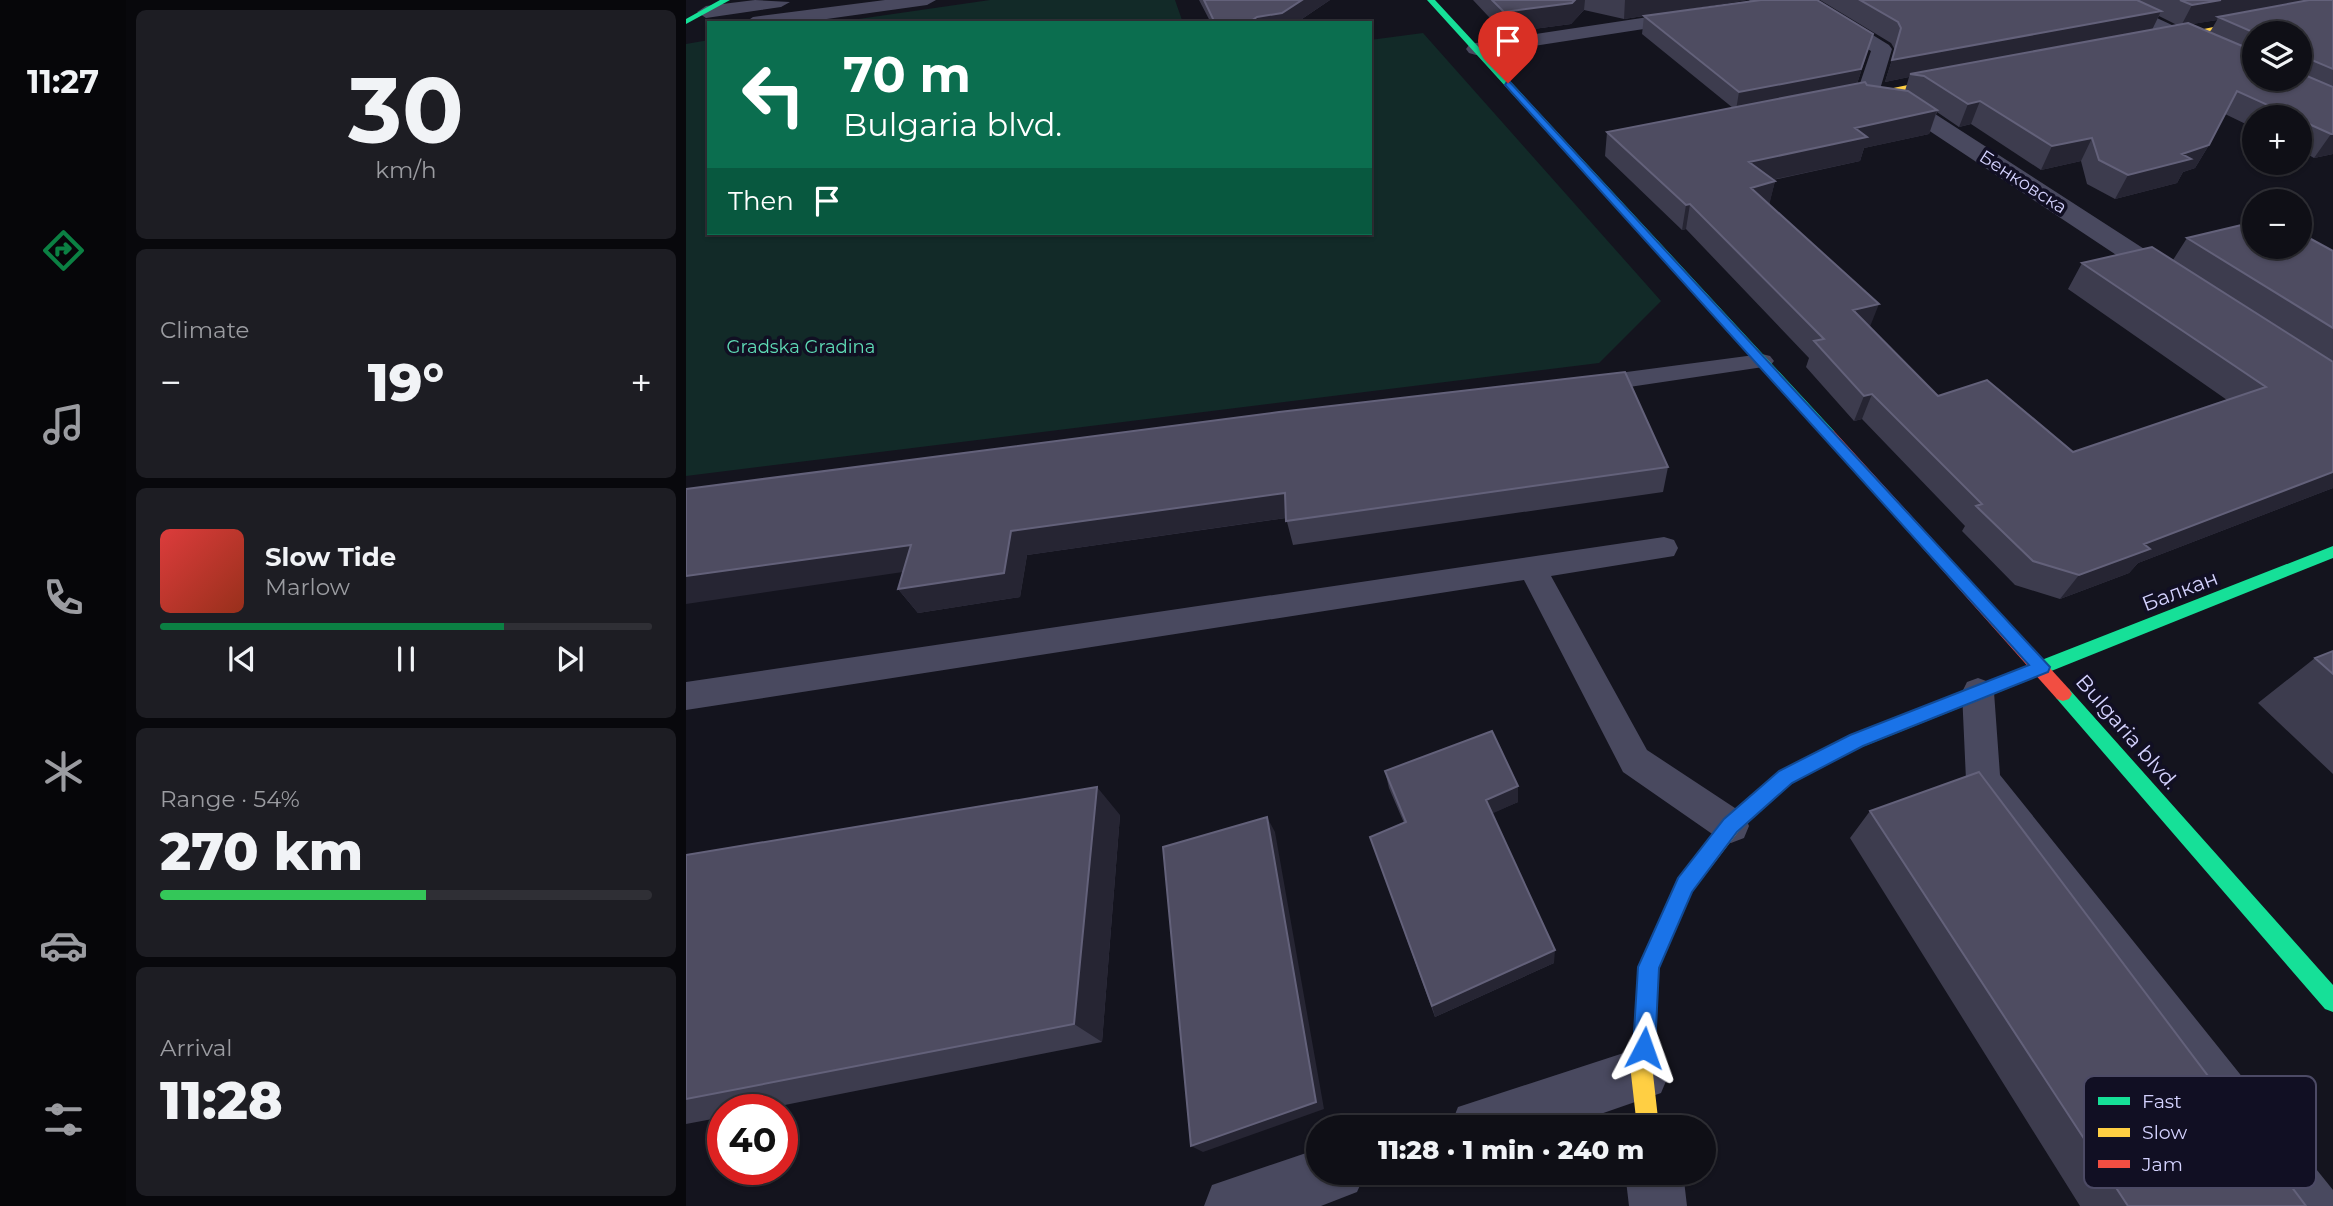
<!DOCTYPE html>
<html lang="en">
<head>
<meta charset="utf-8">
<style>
	:root { --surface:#0f0f16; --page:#1d1d23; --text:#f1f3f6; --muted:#9b9ca1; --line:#2f2f35; --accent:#0b8043 }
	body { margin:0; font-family:Montserrat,sans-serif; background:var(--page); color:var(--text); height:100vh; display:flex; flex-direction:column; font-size:26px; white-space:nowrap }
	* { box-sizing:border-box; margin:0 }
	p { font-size:23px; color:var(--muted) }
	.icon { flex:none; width:38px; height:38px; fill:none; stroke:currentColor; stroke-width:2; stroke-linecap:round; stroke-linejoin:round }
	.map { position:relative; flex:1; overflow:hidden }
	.side { display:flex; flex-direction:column; gap:10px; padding:10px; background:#08080c; width:560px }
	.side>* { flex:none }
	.guide { position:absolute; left:21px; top:21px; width:665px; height:214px; border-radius:0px; box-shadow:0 2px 5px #0004,0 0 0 2px var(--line); background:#0b6e4f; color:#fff; overflow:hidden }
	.controls { position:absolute; left:1556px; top:21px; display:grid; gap:14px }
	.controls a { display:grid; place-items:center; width:70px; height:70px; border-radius:50%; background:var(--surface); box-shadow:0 2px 5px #0004,0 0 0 2px var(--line); font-size:35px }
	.speed { position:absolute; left:21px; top:1094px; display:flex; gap:14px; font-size:35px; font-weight:700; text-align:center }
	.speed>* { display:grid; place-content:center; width:91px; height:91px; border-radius:50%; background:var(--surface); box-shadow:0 2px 5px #0004,0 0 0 2px var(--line); line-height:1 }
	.speed .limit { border:10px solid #d22; background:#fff; color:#111 }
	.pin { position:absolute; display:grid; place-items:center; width:60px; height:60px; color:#fff; margin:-72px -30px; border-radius:50% 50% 50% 0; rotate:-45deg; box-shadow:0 0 7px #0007 }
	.pin .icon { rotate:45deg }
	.me { position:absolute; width:77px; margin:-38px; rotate:4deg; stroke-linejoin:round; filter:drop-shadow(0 0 5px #0008) }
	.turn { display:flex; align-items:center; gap:24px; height:147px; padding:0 21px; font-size:32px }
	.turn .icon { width:91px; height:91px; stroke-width:2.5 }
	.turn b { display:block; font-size:49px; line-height:60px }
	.then { display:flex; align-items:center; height:66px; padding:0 21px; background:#0003; gap:14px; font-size:26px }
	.big { font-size:52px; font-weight:800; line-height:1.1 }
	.side .tile { flex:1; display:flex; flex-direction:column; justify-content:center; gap:10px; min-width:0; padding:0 24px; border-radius:10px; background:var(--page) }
	.side .dial { align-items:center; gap:0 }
	.dial b { font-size:91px; line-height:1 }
	.song { display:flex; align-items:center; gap:21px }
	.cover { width:84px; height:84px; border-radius:10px; background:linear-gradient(135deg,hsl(0 70% 55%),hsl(10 70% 35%)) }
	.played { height:7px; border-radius:4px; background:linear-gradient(90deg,var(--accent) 70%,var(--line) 70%) }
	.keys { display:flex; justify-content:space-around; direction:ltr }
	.heat { display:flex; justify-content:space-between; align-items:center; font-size:38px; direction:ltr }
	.charge { height:10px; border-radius:5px; background:linear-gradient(90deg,#34c759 54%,var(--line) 0) }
	.trip { position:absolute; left:620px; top:1115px; width:410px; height:70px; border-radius:35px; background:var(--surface); box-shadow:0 2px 5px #0004,0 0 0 2px var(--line); font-weight:800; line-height:70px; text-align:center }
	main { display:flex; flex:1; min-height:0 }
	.tab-bar { display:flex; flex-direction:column; width:126px; justify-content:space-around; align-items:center; background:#060609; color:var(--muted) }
	.tab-bar .icon { width:49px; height:49px }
	.tab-bar .selected { color:var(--accent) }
	.tab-bar b { font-size:32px; color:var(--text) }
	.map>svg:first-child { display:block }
	.green { fill:#122a28 }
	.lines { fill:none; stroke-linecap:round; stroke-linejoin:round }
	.lane { fill:#49495f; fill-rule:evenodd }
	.street { fill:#49495f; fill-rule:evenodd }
	.fast { fill:#16e098; fill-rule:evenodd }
	.slow { fill:#ffcf43; fill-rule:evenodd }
	.jam { fill:#f24e42; fill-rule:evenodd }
	.wall { fill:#3d3c4e; fill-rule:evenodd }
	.shaded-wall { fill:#262533 }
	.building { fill:#4e4c61; stroke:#63617a; stroke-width:2 }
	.route { fill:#1a73e8; stroke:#114b97; stroke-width:2 }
	.labels { text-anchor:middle; stroke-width:7; stroke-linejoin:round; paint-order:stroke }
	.far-street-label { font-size:18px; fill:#d4d2fe; stroke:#110f23 }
	.far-park-label { font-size:18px; fill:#5fdcb6; stroke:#110f23 }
	.street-label { font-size:21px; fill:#d4d2fe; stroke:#110f23 }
	.key { fill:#110f23; stroke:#4c4a65; stroke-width:2 }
	.key-label { font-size:19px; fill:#d4d2fe }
</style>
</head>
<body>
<main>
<nav class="tab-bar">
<b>11:27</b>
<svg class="icon selected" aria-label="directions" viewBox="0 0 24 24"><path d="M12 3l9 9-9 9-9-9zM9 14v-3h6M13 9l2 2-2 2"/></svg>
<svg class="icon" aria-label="music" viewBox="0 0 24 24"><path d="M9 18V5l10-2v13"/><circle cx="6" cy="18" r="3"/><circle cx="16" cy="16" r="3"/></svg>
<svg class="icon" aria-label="phone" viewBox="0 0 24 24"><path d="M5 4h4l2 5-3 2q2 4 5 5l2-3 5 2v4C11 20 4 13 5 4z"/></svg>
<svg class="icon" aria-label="climate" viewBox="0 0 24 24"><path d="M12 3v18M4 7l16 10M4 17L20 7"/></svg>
<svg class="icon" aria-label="car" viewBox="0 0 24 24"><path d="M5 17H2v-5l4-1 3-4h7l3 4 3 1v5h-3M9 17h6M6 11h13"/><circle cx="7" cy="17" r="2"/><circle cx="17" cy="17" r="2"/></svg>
<svg class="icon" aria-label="filters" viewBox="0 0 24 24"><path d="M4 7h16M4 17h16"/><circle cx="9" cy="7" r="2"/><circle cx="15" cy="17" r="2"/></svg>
</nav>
<section class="side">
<div class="tile dial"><b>30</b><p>km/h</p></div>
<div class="tile"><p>Climate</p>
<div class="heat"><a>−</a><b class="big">19°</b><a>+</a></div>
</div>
<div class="tile">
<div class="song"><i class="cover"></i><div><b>Slow Tide</b><p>Marlow</p></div></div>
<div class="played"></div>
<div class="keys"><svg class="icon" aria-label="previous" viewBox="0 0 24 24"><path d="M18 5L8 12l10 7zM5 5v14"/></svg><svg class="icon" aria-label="pause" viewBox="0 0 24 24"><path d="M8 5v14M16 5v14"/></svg><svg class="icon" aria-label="next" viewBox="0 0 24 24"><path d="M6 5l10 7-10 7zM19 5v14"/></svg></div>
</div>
<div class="tile"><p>Range · 54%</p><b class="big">270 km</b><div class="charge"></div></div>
<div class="tile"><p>Arrival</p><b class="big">11:28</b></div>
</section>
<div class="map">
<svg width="1647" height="1206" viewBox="0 0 1647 1206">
	<rect width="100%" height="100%" fill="#14141e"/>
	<!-- green -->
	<path class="green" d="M 304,0 L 489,0 L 497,23 L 145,23 Z
		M 737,33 L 975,301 L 913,363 L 0,476 L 0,44 L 23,40 L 23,233 L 684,233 L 684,40 Z"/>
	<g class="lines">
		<!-- lane -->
		<path class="lane" d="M 1076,354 L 1084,356 L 1088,361 L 1084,366 L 903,393 L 894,390 L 891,385 L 894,380 L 903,377 Z
			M 978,537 L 988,540 L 992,548 L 988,556 L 865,576 L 961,750 L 1058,814 L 1063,826 L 1058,838 L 1045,843 L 1032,838 L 937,772 L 838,580 L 0,710 L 0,682 Z
			M 1292,678 L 1303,682 L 1308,692 L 1314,775 L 1647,1190 L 1647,1206 L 1603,1206 L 1285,791 L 1280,780 L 1276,692 L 1281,682 Z"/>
		<!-- street -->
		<path class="street" d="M 69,0 L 104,2 L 95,7 L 20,18 L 11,12 L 20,6 Z
			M 199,0 L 250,0 L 241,5 L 112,23 L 58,23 L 67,17 Z
			M 1063,0 L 1130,0 L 1203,45 L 1206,49 L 1192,96 L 1229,101 L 1497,274 L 1501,280 L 1497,286 L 1487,288 L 1477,286 L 1215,112 L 1175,106 L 1170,95 L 1185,51 C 1172,43 1126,9 1114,8 C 1095,7 1077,19 1063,0 Z
			M 1408,0 L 1432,0 L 1568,63 L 1568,77 L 1411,4 Z
			M 1009,10 L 1018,16 L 1016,20 L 790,55 L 783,53 L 780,49 L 783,45 L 790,43 Z
			M 956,1047 L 975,1055 L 983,1074 L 975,1093 L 877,1127 L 764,1127 L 772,1107 Z
			M 632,1149 L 632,1172 L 680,1172 L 671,1192 L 635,1206 L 518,1206 L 526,1185 Z
			M 939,1172 L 997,1172 L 1001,1206 L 943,1206 Z"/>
		<!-- fast -->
		<path class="fast" d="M 34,0 L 44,0 L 0,24 L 0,19 Z
			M 741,0 L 749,0 L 1148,431 L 1148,437 L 1138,437 Z
			M 1647,546 L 1647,558 L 1176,747 L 1140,764 L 1134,762 L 1131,756 L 1134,750 L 1164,735 Z
			M 1377,687 L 1383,689 L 1647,985 L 1647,1012 L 1639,1009 L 1371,699 L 1368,694 L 1371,689 Z"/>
		<!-- slow -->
		<path class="slow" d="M 1647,3 L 1647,7 L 1467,42 L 1463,40 Z
			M 1270,75 L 1274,78 L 1273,80 L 1158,102 L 1154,99 Z
			M 1140,748 L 1146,750 L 1149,756 L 1146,762 L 1105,783 L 1052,832 L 1006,892 L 973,967 L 967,1074 L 973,1127 L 951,1127 L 945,1074 L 953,967 L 992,878 L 1038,820 L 1093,771 Z"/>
		<!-- jam -->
		<path class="jam" d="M 1143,429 L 1148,431 L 1383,689 L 1386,694 L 1383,699 L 1377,701 L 1371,699 L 1138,437 L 1136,434 Z"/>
	</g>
	<!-- wall -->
	<path class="wall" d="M 513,0 L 644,0 L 610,23 L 525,23 Z
		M 787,0 L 1061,0 L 938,19 L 898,10 L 885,24 L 818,33 Z
		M 1134,0 L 1647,0 L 1647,154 L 1628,158 L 1614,150 L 1614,117 L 1568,117 L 1568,128 L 1539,114 L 1523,145 L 1509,168 L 1497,172 L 1491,183 L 1429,199 L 1401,184 L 1395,161 L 1355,170 L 1285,124 L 1273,127 L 1251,112 L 1243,134 L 1178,148 L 1174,161 L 1087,180 L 1089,181 L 1083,204 L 1184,328 L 1252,396 L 1387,452 L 1541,400 L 1382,289 L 1396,263 L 1487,260 L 1501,238 L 1647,251 L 1647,488 L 1452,563 L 1443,573 L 1374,599 L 1329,585 L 1276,531 L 1279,526 L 1176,419 L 1168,421 L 1120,367 L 1123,358 L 1000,229 L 996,230 L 919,156 L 921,132 L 1047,108 L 956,34 L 958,16 L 1187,34 L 1171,84 L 1219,91 L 1223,77 L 1199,82 L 1209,50 L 1205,43 ZM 1473,16 L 1491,25 L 1466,29 ZM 1531,20 L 1524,32 L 1506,24 ZM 1568,33 L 1614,33 L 1614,79 L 1568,79 Z
		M 982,467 L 977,492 L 607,545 L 600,518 L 341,555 L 334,597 L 232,613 L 212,589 L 217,572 L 0,489 Z
		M 1647,651 L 1647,774 L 1572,703 L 1629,658 Z
		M 699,771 L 832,802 L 806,813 L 868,963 L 749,1017 L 684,837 L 718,823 L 703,788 Z
		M 1184,811 L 1620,1206 L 1394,1206 L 1164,838 Z
		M 434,815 L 416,1042 L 74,1110 L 37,1110 L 37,1117 L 0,1124 L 0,855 Z"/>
	<!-- shaded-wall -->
	<path class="shaded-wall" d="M 616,0 L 644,0 L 610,23 L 562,23 L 571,17 Z
		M 889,0 L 899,0 L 898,10 L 885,24 L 818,33 L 818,12 Z
		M 939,0 L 1061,0 L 938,19 Z
		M 1535,0 L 1638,0 L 1532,17 L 1531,20 L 1495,26 L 1506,5 Z
		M 1475,11 L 1465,32 L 1224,74 L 1223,77 L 1199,82 L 1206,60 Z
		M 1187,34 L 1170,87 L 1050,110 L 1053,92 Z
		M 1294,101 L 1285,124 L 1273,127 L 1282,104 Z
		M 1251,110 L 1243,134 L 1178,148 L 1174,161 L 1057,186 L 1063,162 L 1169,128 Z
		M 1645,134 L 1647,134 L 1647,154 L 1628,158 Z
		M 1406,138 L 1395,161 L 1355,170 L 1366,146 Z
		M 1523,145 L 1509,168 L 1497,172 L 1491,183 L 1429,199 L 1442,175 L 1496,154 Z
		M 1089,181 L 1083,206 L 1065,188 Z
		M 1004,204 L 1000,229 L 996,230 L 1000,205 Z
		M 1193,304 L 1183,329 L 1167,310 Z
		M 1186,394 L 1176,419 L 1168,421 L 1178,396 Z
		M 1647,472 L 1647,488 L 1452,563 L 1443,573 L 1374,599 L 1393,575 L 1458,544 Z
		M 599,493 L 606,517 L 341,555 L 334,597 L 232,613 L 212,589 L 325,531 Z
		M 225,545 L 244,568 L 0,604 L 0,576 Z
		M 832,786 L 832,802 L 801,816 L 800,800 Z
		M 411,787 L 434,815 L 416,1042 L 388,1024 Z
		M 581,817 L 589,832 L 638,1109 L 517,1152 L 505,1146 Z
		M 869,950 L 868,963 L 749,1017 L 746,1006 Z"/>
	<!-- building -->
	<path class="building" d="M 518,0 L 616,0 L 596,13 L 571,17 L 562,23 L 529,23 Z
		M 806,0 L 889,0 L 886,3 L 818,12 Z
		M 1075,0 L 1131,0 L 1187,34 L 1175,69 L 1053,92 L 958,16 Z
		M 1174,0 L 1451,0 L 1475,11 L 1206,60 L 1215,28 L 1212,22 Z
		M 1494,0 L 1535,0 L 1506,5 Z
		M 1623,0 L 1647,0 L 1647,69 L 1614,55 L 1614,33 L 1569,33 L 1532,17 Z
		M 1502,23 L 1568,51 L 1568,79 L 1614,79 L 1614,73 L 1647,87 L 1647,134 L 1645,134 L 1614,120 L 1614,117 L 1608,117 L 1551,91 L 1523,145 L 1496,154 L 1505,159 L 1442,175 L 1413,160 L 1406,138 L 1366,146 L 1294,101 L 1282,104 L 1238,76 L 1224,74 Z
		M 1179,82 L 1181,85 L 1222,91 L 1251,110 L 1169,128 L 1181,137 L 1063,162 L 1089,181 L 1065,188 L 1193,304 L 1167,310 L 1252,396 L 1301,380 L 1387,452 L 1580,387 L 1396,263 L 1466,247 L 1647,362 L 1647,472 L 1458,544 L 1464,549 L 1393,575 L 1347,561 L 1290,506 L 1296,504 L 1186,394 L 1178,396 L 1128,341 L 1138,339 L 1004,204 L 1000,205 L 921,132 Z
		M 1568,222 L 1568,247 L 1614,247 L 1614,233 L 1647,251 L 1647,328 L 1501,238 Z
		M 939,372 L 982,467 L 600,521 L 599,493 L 325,531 L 318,573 L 212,589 L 225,545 L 0,576 L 0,489 L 593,412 Z
		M 1647,651 L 1647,674 L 1629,658 Z
		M 806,731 L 832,786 L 800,800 L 869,950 L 746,1006 L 684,837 L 720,822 L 699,771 Z
		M 1293,772 L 1620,1206 L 1442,1206 L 1184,811 Z
		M 411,787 L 388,1024 L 0,1099 L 0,855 Z
		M 581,817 L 630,1102 L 505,1146 L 477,847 Z"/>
	<!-- route -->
	<path class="route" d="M 822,80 L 1364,667 L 1362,672 L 1177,746 L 1106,783 L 1051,832 L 1006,892 L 973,968 L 969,1048 L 965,1055 L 958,1059 L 950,1055 L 947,1048 L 952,967 L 992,878 L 1038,819 L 1093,771 L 1164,735 L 1343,665 L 819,85 Z"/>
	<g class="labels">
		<!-- far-street labels -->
		<g class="far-street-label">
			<text transform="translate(1337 182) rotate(33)" y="6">Бенковска</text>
		</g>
		<!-- far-park labels -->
		<g class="far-park-label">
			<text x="115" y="353">Gradska Gradina</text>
		</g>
		<!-- street labels -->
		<g class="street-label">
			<text transform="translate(1494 591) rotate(-21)" y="7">Балкан</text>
			<text transform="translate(1441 732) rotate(49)" y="7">Bulgaria blvd.</text>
		</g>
	</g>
	<!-- legend -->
	<rect x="1398" y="1076" width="232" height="112" rx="10" class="key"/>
	<rect x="1412" y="1097" width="32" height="8" fill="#16e098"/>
	<rect x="1412" y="1128" width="32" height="9" fill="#ffcf43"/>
	<rect x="1412" y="1160" width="32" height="8" fill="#f24e42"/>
	<g class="key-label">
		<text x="1456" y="1108">Fast</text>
		<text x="1456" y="1139">Slow</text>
		<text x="1456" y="1171">Jam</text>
	</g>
</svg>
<div class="controls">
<a><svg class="icon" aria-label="layers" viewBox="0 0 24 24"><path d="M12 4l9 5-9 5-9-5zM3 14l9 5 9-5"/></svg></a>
<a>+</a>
<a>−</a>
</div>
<div class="speed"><div class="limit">40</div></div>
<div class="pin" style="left:822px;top:83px;background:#d93025"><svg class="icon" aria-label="arrive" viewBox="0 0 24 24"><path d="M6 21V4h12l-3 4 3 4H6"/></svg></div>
<svg class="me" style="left:958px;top:1048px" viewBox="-20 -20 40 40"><path d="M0-17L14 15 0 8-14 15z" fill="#1a73e8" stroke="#fff" stroke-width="4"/></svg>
<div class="trip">11:28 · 1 min · 240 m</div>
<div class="guide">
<div class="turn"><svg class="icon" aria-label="left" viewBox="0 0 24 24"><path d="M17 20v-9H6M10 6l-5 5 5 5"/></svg><div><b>70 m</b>Bulgaria blvd.</div></div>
<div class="then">Then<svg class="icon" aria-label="arrive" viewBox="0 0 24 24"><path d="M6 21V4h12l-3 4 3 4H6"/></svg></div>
</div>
</div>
</main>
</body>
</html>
